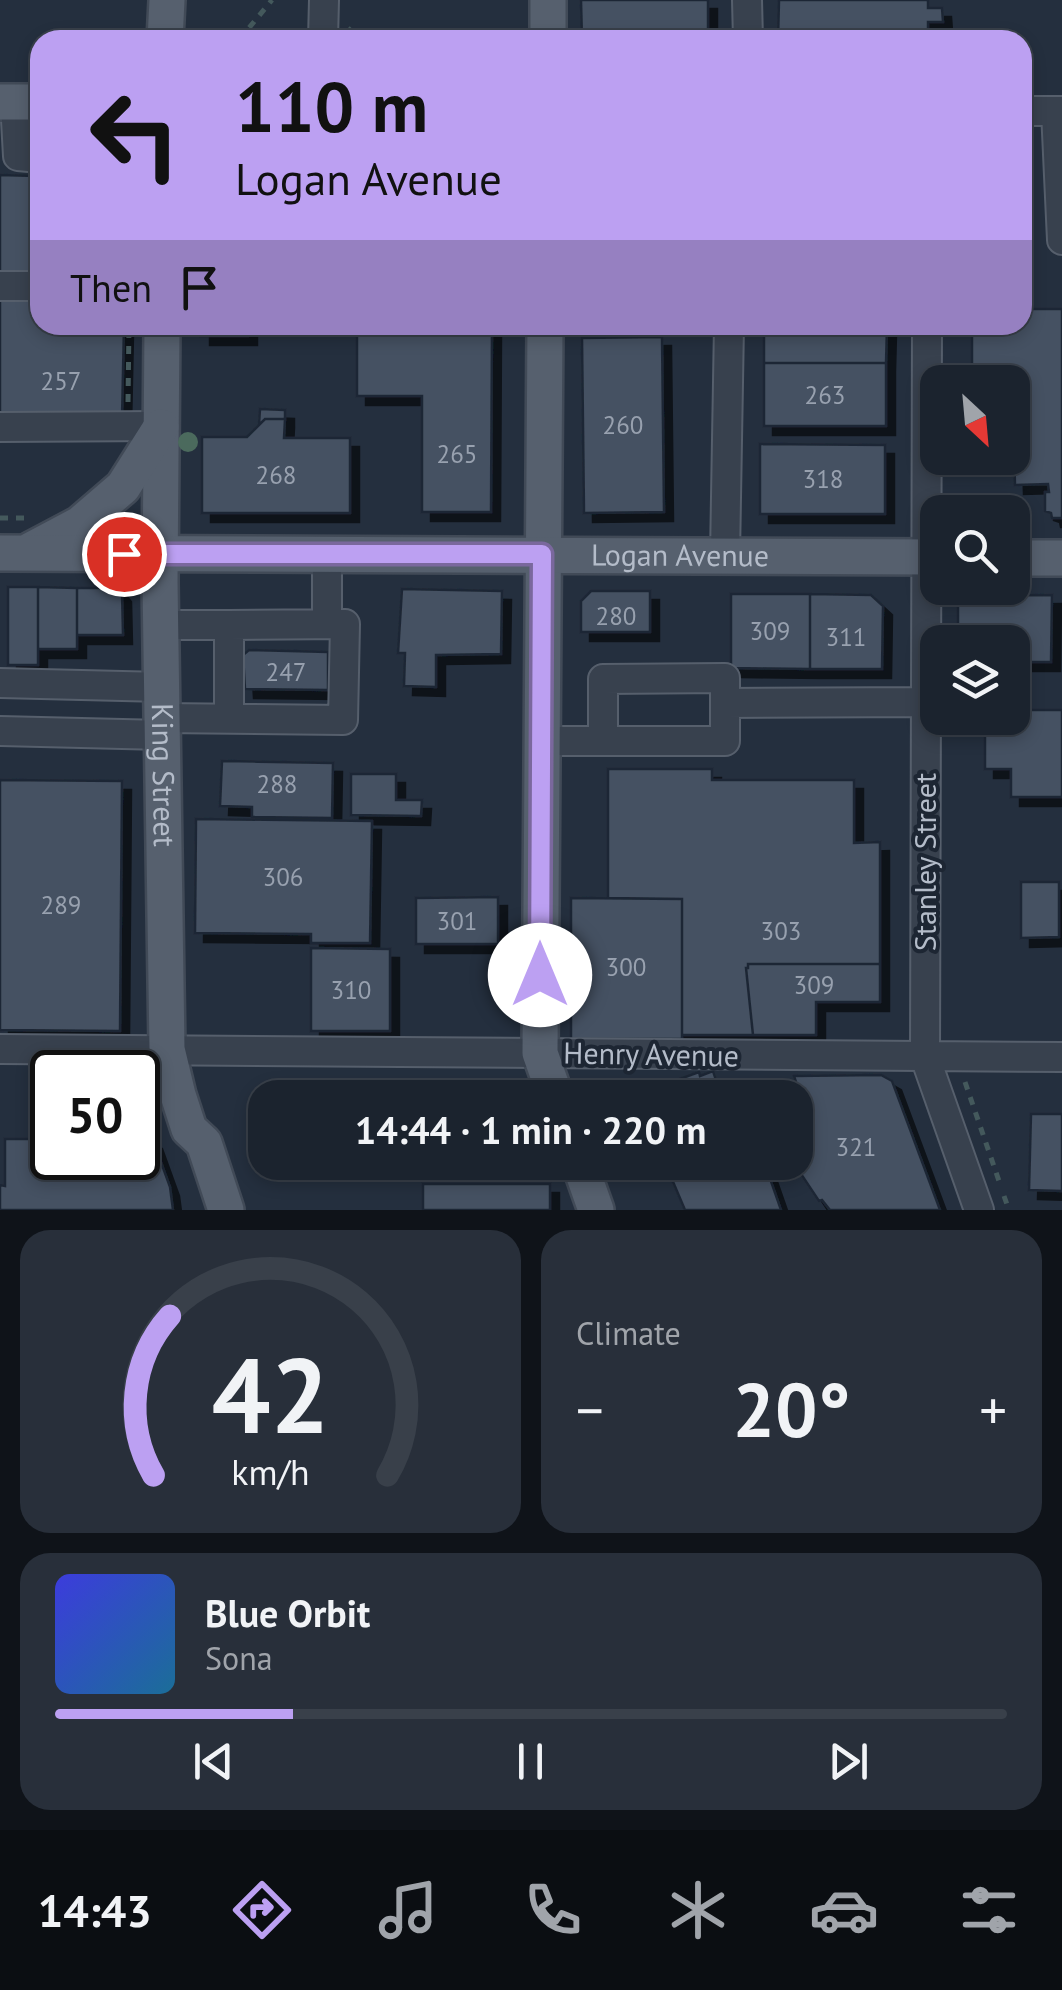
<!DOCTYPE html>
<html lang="en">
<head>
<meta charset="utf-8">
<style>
	:root { --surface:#1b232e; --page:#282f3a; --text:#f1f3f6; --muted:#a0a4aa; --line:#39404a; --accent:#bca0f2 }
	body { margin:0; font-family:"PT Sans",sans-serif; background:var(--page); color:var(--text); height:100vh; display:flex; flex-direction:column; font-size:38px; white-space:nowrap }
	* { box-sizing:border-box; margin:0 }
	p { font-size:32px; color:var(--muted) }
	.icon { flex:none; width:55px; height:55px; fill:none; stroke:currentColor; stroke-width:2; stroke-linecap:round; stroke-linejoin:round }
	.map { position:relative; height:1210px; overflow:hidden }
	.sheet { display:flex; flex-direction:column; gap:20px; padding:20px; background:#0f1319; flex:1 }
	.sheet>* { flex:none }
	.guide { position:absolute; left:30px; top:30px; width:1002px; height:305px; border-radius:30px; box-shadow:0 5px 15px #0003,0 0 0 2px var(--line); background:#bca0f2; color:#111; overflow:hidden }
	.needle { width:65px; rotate:154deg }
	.fabs { position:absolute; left:920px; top:365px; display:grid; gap:20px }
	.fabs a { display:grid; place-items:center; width:110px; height:110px; border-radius:20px; background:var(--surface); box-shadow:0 5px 15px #0003,0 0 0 2px var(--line); font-size:50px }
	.speed { position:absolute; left:30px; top:1050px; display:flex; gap:20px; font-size:50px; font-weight:700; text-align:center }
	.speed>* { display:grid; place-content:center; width:130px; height:130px; border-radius:50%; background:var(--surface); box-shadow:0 5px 15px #0003,0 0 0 2px var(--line); line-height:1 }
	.speed .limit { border:5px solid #111; border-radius:15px; background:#fff; color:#111 }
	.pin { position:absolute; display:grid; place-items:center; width:85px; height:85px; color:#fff; margin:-42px; border:5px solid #fff; border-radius:50%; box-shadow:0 2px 10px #0007 }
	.me { position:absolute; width:110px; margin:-55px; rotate:0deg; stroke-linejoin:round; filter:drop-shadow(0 0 8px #0008) }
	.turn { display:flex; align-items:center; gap:35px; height:210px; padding:0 40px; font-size:45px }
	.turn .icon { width:130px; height:130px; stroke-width:2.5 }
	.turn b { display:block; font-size:70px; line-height:85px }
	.then { display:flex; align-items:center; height:95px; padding:0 40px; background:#0003; gap:20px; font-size:38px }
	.big { font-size:75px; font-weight:700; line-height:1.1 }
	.sheet .card { flex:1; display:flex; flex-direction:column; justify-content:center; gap:15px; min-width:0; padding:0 35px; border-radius:30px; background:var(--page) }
	.sheet .dial { align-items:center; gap:0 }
	.dial svg { height:260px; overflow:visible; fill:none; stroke:var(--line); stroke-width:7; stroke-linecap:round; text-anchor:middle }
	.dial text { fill:var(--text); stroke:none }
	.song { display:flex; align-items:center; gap:30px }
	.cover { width:120px; height:120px; border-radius:15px; background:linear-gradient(135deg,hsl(240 70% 55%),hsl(200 70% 35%)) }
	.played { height:10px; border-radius:5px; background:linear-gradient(90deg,var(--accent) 25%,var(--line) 25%) }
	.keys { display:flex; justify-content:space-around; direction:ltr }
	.heat { display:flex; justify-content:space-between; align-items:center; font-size:55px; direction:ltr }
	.sheet .tiles { flex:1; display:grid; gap:20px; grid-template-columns:1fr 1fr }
	.card:last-child { grid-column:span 2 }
	.trip { position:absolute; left:248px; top:1080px; width:565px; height:100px; border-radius:30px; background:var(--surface); box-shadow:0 5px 15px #0003,0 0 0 2px var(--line); font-weight:700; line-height:100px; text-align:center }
	.tabs { display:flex; height:160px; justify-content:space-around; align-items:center; background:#0b0e12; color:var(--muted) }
	.tabs .icon { width:70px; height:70px }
	.tabs .current { color:var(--accent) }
	.tabs b { font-size:45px; color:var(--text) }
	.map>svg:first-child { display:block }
	.building { fill:#455162; stroke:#1f2835; stroke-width:2.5; filter:url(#shadow) }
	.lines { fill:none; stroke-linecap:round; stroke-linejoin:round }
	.minor-casing { stroke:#565f6c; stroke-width:32 }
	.major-casing { stroke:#414a57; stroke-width:40 }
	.path { stroke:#44595c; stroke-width:5; stroke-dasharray:8 8; stroke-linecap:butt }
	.minor { stroke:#38414e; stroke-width:28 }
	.major { stroke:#56606e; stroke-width:35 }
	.tree { fill:#4b6a5d }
	.route-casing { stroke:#7a689d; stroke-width:25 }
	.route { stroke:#bca0f2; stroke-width:18 }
	.labels { text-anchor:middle; stroke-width:8; stroke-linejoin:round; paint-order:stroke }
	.number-label { font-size:25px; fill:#98a1af }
	.street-label { font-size:30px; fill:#b4bcc9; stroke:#1d2633 }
</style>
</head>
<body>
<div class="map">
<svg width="1062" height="1210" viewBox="0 0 1062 1210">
	<defs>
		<filter id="shadow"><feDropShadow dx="9" dy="9" stdDeviation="0" flood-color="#0009"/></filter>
	</defs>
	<rect width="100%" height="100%" fill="#242f3e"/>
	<!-- building -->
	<path class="building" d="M 581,0 L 708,0 L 708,40 L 582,40 Z
		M 779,0 L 928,0 L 928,8 L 942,8 L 943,22 L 928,22 L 928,40 L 778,40 Z
		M 0,175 L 36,176 L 36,203 L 40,207 L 40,273 L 0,273 Z
		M 0,295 L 40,296 L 40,325 L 124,325 L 122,418 L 0,416 Z
		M 1022,309 L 1062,309 L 1062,518 L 1052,518 L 1051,513 L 1045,511 L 1045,492 L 1049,492 L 1048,484 L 1015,485 L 1012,382 L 972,382 L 972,325 L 1022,325 Z
		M 201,325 L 248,325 L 248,336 L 201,336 Z
		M 764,325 L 887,325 L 886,363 L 764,363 Z
		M 357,326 L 492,326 L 491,512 L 422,512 L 422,396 L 357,396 Z
		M 662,337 L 664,512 L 584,513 L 582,338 Z
		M 764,363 L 886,363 L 886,426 L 764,426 Z
		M 260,409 L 285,410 L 285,419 L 265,419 L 259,425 Z
		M 265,419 L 285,419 L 284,438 L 350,438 L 350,513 L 202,513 L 202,437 L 247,437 Z
		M 760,444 L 885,445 L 885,514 L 760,514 Z
		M 8,587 L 38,587 L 38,665 L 8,665 Z
		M 38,587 L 77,588 L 77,649 L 38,649 Z
		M 77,588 L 118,588 L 122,593 L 123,635 L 77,635 Z
		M 402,589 L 502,591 L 501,654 L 436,655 L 436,687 L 404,686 L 405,653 L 398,653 Z
		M 591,591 L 650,591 L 650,632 L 581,632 L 581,601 Z
		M 731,594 L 810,594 L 810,669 L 731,668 Z
		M 810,594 L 871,595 L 883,606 L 882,669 L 810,669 Z
		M 1052,595 L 1051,662 L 1012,662 L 1012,642 L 958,642 L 958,596 Z
		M 249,650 L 328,652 L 328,690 L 245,689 L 243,655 Z
		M 1012,710 L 1062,710 L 1062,797 L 1011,797 L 1011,769 L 985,769 L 985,718 L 1012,718 Z
		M 222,761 L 333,763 L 332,818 L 252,817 L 252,807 L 220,806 Z
		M 608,769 L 712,769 L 712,780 L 854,780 L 854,843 L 880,842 L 880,964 L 748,964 L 748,968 L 746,968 L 753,1035 L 682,1035 L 682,899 L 608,898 Z
		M 351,774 L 396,774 L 396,800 L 422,800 L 421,816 L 351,815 Z
		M 0,780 L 122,781 L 120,1031 L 0,1030 Z
		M 196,819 L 372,821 L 370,943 L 311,943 L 311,934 L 195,933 Z
		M 1021,882 L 1059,882 L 1059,937 L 1021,938 Z
		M 498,897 L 498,944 L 416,944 L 416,898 Z
		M 571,898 L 682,899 L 682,1039 L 571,1039 Z
		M 311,948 L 390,949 L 390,1031 L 311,1031 Z
		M 748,964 L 880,964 L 880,1002 L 816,1002 L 816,1035 L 753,1035 L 746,968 L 748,968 Z
		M 713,1071 L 722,1098 L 654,1098 L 658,1087 L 699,1072 L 700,1076 Z
		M 794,1076 L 881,1075 L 892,1081 L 940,1210 L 830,1210 L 822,1200 L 819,1201 L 793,1162 L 795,1162 L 795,1131 L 810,1125 Z
		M 1031,1114 L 1062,1114 L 1062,1191 L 1029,1190 Z
		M 5,1139 L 52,1139 L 52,1158 L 138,1158 L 138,1140 L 153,1140 L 170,1187 L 173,1210 L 0,1210 L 0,1185 L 5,1186 Z
		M 679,1162 L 774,1162 L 776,1166 L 767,1170 L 781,1210 L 685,1210 L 671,1177 Z
		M 423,1184 L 550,1184 L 550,1210 L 423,1210 Z"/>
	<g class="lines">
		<defs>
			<path id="minor" d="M 747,0 L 748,40
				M 323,40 L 324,0
				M 15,102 L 18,156 L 40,158
				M 1022,111 L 1062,111
				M 1056,111 L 1062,240
				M 0,286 L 40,286
				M 927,325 L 925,1057 L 979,1210
				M 0,427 L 161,426
				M 725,555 L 729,325
				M 327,624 L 327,554
				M 161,625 L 229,625
				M 0,683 L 163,687
				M 725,703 L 927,702
				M 162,718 L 343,720 L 345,624 L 229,625 L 229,718
				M 0,731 L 163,735
				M 542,741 L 725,741 L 725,678 L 603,679 L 603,740
				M 0,1049 L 1062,1057"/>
			<g id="major">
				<path d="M 165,40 L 167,0"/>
				<path d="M 548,40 L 548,0"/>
				<path d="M 0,102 L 40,102"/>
				<path id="s1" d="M 162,325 L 160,582 L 167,1049 L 178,1095 L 189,1129 L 204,1143 L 226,1210"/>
				<path d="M 545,325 L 540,1053 L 556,1098"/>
				<path d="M 31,550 L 80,524 L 123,487 L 161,427"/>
				<path id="s2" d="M 0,553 L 938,557"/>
				<path d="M 1012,558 L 1062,558"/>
				<path d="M 579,1162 L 596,1210"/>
			</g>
		</defs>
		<!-- minor casing -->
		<use href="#minor" class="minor-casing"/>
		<!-- major casing -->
		<use href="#major" class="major-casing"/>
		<!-- path -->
		<path class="path" d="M 348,28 L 360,40
			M 239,40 L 272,0
			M 128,402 L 129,325
			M 0,518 L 27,518
			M 965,1082 L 999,1181
			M 1004,1196 L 1009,1210"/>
		<!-- minor -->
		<use href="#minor" class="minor"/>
		<!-- major -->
		<use href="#major" class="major"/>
	</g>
	<!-- trees -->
	<circle class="tree" cx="188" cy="442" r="10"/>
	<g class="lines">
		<defs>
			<path id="route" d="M 124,554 L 542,554 L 540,975"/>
		</defs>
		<!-- route casing -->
		<use href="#route" class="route-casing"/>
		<!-- route -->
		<use href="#route" class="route"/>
	</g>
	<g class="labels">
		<!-- number labels -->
		<g class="number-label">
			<text x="61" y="390">257</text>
			<text x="825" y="404">263</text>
			<text x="623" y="434">260</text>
			<text x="457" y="463">265</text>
			<text x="276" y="484">268</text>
			<text x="823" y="488">318</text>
			<text x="616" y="625">280</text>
			<text x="770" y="640">309</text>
			<text x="846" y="646">311</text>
			<text x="286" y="681">247</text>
			<text x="277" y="793">288</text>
			<text x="283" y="886">306</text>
			<text x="61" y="914">289</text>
			<text x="457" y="930">301</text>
			<text x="781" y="940">303</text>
			<text x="626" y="976">300</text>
			<text x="814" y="994">309</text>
			<text x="351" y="999">310</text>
			<text x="856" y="1156">321</text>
		</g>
		<!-- street labels -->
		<g class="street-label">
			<text dy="10" stroke="none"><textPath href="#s2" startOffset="680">Logan Avenue</textPath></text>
			<text dy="10" stroke="none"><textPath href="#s1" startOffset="450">King Street</textPath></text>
			<text transform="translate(926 862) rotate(-90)" y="10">Stanley Street</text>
			<text transform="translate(651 1055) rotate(1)" y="10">Henry Avenue</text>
		</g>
	</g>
</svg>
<div class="fabs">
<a><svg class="needle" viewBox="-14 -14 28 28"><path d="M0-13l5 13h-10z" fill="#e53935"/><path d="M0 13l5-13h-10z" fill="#a0a4aa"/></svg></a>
<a><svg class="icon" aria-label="search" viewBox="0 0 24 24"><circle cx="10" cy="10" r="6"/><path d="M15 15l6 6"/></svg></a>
<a><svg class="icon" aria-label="layers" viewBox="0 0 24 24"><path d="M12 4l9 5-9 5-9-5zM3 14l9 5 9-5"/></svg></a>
</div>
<div class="speed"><div class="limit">50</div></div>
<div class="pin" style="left:124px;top:554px;background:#d93025"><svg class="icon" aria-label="arrive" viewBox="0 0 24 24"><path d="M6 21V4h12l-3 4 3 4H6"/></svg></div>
<svg class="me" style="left:540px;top:975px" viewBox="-20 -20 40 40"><circle r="19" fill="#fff"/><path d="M0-13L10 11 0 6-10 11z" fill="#bca0f2"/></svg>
<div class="trip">14:44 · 1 min · 220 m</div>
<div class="guide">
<div class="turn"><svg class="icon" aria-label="left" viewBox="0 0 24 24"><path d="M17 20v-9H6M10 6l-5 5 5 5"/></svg><div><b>110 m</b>Logan Avenue</div></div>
<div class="then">Then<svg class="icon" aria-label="arrive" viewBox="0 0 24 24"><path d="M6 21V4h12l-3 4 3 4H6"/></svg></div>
</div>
</div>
<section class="sheet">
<div class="tiles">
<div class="card dial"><svg viewBox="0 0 100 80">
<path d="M14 69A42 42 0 1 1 86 69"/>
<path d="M14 69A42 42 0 0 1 19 20" stroke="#bca0f2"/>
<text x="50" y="56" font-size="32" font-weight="700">42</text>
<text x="50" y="72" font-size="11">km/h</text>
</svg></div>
<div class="card"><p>Climate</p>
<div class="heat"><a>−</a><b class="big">20°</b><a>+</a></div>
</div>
<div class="card">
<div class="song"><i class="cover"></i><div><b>Blue Orbit</b><p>Sona</p></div></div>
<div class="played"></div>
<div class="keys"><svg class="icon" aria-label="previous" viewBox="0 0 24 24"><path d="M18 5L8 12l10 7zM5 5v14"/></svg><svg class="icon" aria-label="pause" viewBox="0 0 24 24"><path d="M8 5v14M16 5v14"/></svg><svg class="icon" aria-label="next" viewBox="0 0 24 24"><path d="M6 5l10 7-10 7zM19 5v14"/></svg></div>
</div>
</div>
</section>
<nav class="tabs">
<b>14:43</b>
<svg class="icon current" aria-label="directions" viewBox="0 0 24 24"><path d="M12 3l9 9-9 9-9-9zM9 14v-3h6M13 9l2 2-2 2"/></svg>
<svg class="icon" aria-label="music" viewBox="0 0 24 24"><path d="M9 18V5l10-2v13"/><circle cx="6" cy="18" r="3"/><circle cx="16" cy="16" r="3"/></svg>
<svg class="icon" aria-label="phone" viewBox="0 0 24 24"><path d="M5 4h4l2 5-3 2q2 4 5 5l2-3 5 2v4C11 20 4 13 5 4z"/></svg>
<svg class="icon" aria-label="climate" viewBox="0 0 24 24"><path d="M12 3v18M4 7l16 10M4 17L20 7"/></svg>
<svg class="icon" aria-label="car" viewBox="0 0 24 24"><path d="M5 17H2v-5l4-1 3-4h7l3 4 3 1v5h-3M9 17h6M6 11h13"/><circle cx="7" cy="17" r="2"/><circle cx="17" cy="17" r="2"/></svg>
<svg class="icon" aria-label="filters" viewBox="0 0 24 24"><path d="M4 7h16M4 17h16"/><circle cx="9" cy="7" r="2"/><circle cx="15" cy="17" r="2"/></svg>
</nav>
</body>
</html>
